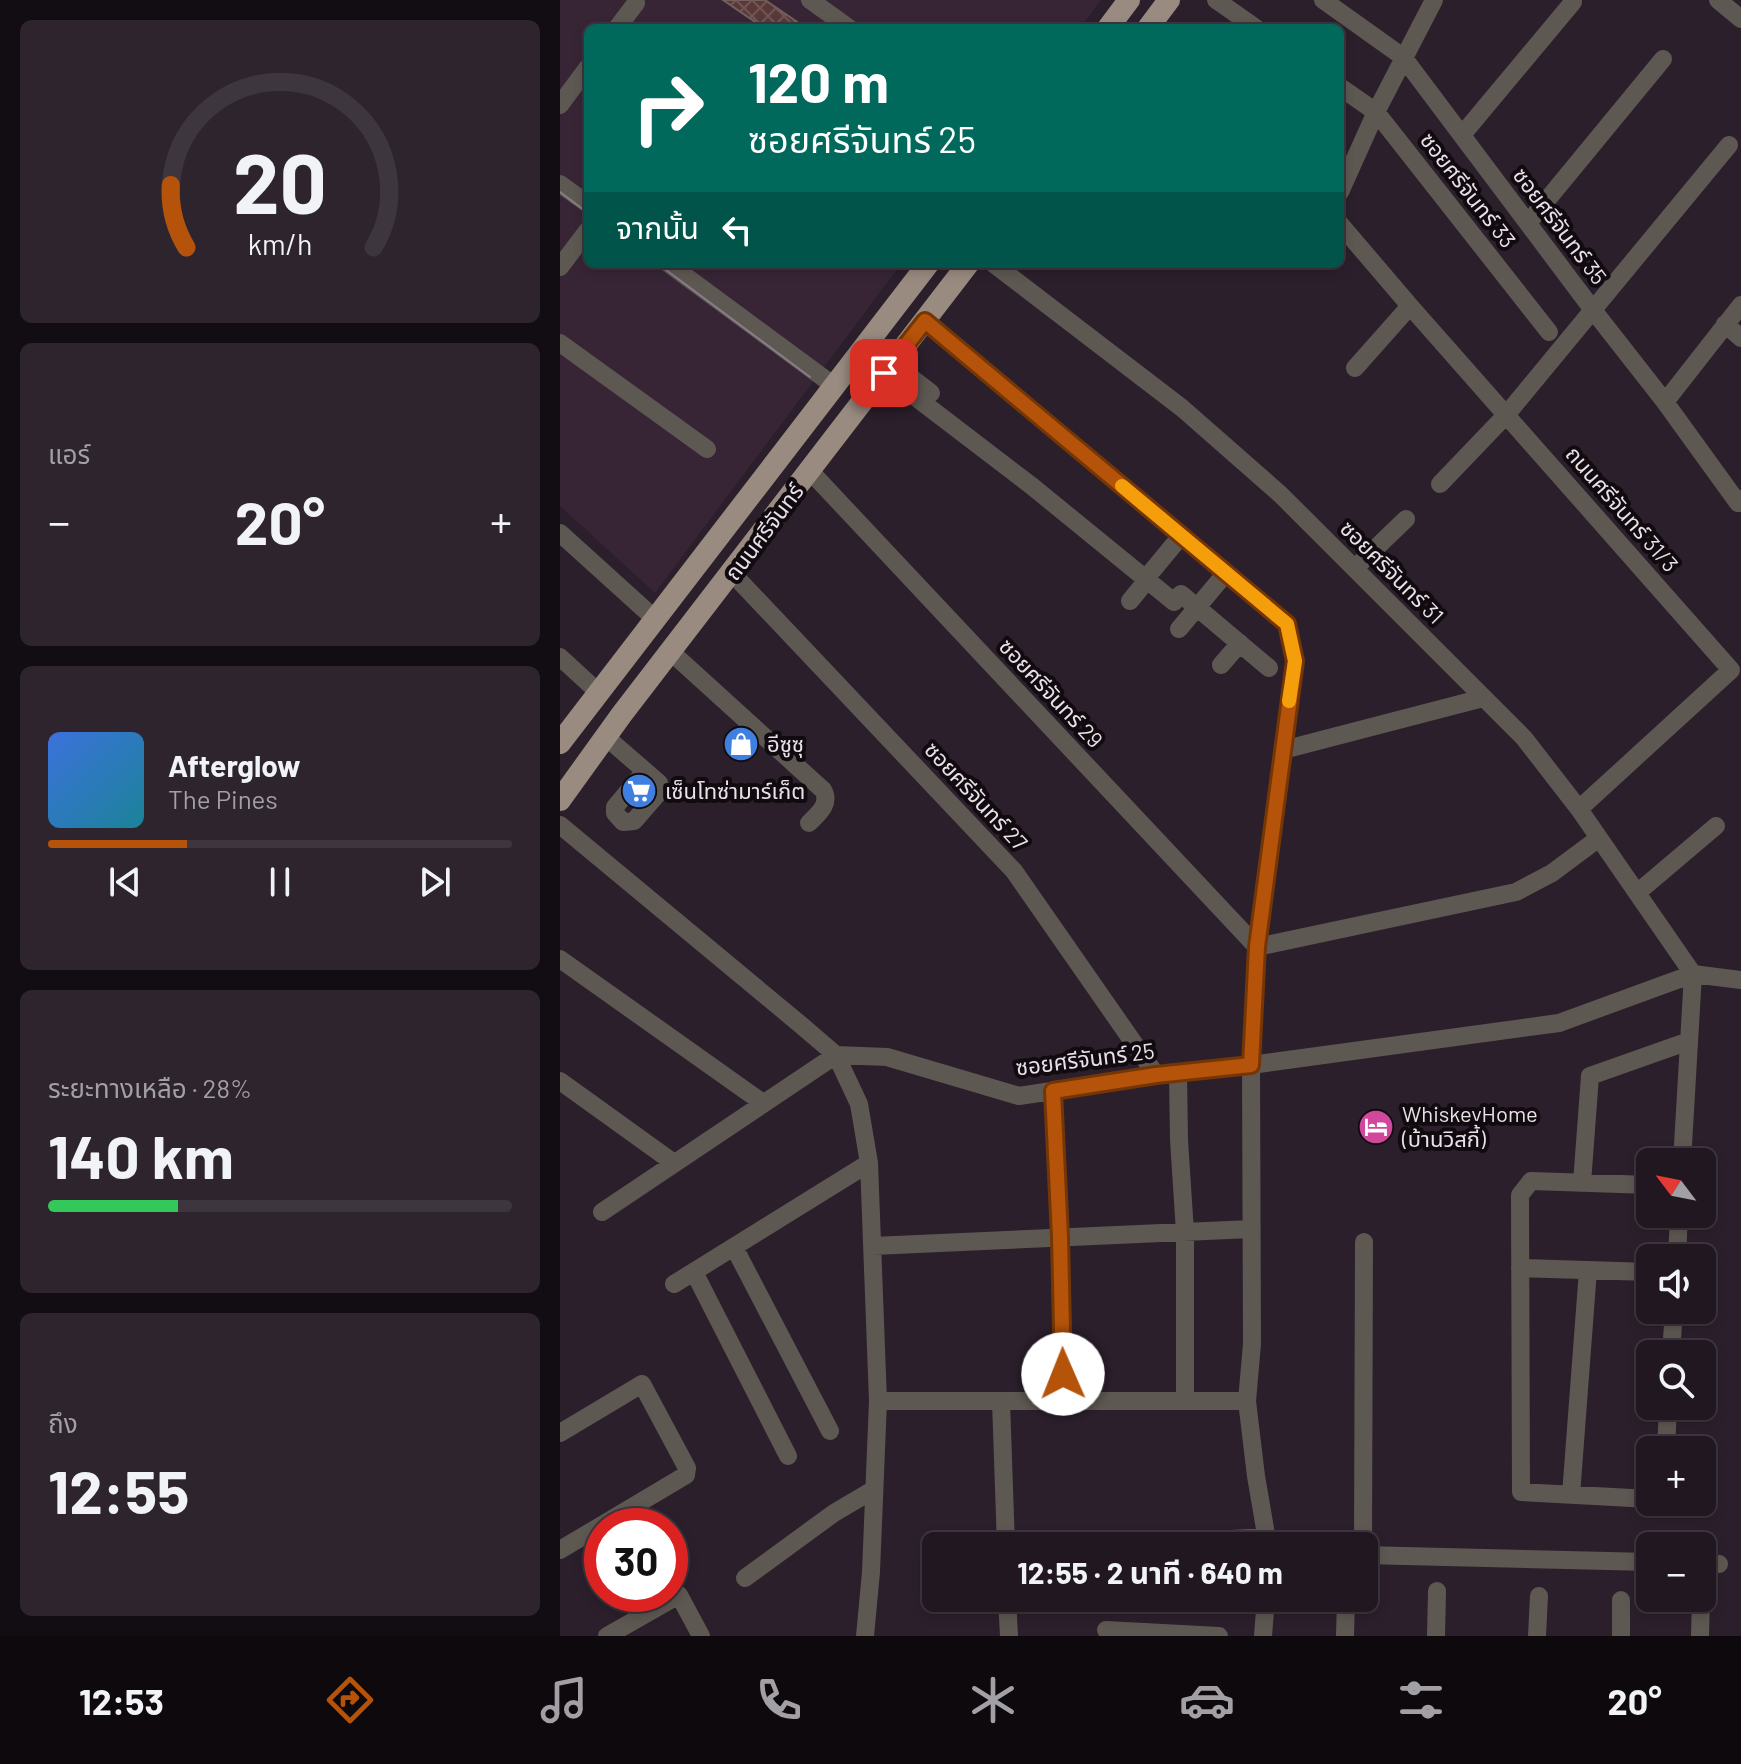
<!DOCTYPE html>
<html lang="th">
<head>
<meta charset="utf-8">
<style>
	:root { --surface:#201720; --page:#2d242d; --text:#f1f3f6; --muted:#a29fa5; --line:#3d363e; --accent:#b45309 }
	body { margin:0; font-family:Barlow,"Noto Sans Thai",sans-serif; background:var(--page); color:var(--text); height:100vh; display:flex; flex-direction:column; font-size:30px; white-space:nowrap }
	* { box-sizing:border-box; margin:0 }
	p { font-size:26px; color:var(--muted) }
	.icon { flex:none; width:44px; height:44px; fill:none; stroke:currentColor; stroke-width:2; stroke-linecap:round; stroke-linejoin:round }
	.map { position:relative; flex:1; overflow:hidden }
	.side { display:flex; flex-direction:column; gap:20px; padding:20px; background:#120d12; width:560px }
	.side>* { flex:none }
	.hud { position:absolute; left:24px; top:24px; width:760px; height:244px; border-radius:12px; box-shadow:0 4px 12px #0003,0 0 0 2px var(--line); background:#00695c; color:#fff; overflow:hidden }
	.needle { width:52px; rotate:302deg }
	.fabs { position:absolute; left:1076px; top:1148px; display:grid; gap:16px }
	.fabs a { display:grid; place-items:center; width:80px; height:80px; border-radius:12px; background:var(--surface); box-shadow:0 4px 12px #0003,0 0 0 2px var(--line); font-size:40px }
	.speed { position:absolute; left:24px; top:1508px; display:flex; gap:16px; font-size:40px; font-weight:700; text-align:center }
	.speed>* { display:grid; place-content:center; width:104px; height:104px; border-radius:50%; background:var(--surface); box-shadow:0 4px 12px #0003,0 0 0 2px var(--line); line-height:1 }
	.speed .limit { border:12px solid #d22; background:#fff; color:#111 }
	.pin { position:absolute; display:grid; place-items:center; width:68px; height:68px; color:#fff; margin:-34px; border-radius:16px; box-shadow:0 4px 12px #0006 }
	.me { position:absolute; width:88px; margin:-44px; rotate:359deg; stroke-linejoin:round; filter:drop-shadow(0 0 6px #0008) }
	.turn { display:flex; align-items:center; gap:28px; height:168px; padding:0 32px; font-size:36px }
	.turn .icon { width:104px; height:104px; stroke-width:2.5 }
	.turn b { display:block; font-size:56px; line-height:68px }
	.then { display:flex; align-items:center; height:76px; padding:0 32px; background:#0003; gap:16px; font-size:30px }
	.big { font-size:60px; font-weight:700; line-height:1.1 }
	.side .widget { flex:1; display:flex; flex-direction:column; justify-content:center; gap:12px; min-width:0; padding:0 28px; border-radius:12px; background:var(--page) }
	.side .dial { align-items:center; gap:0 }
	.dial svg { height:208px; overflow:visible; fill:none; stroke:var(--line); stroke-width:7; stroke-linecap:round; text-anchor:middle }
	.dial text { fill:var(--text); stroke:none }
	.song { display:flex; align-items:center; gap:24px }
	.cover { width:96px; height:96px; border-radius:12px; background:linear-gradient(135deg,hsl(220 70% 55%),hsl(190 70% 35%)) }
	.played { height:8px; border-radius:4px; background:linear-gradient(90deg,var(--accent) 30%,var(--line) 30%) }
	.keys { display:flex; justify-content:space-around; direction:ltr }
	.heat { display:flex; justify-content:space-between; align-items:center; font-size:44px; direction:ltr }
	.charge { height:12px; border-radius:6px; background:linear-gradient(90deg,#34c759 28%,var(--line) 0) }
	.trip { position:absolute; left:362px; top:1532px; width:456px; height:80px; border-radius:12px; background:var(--surface); box-shadow:0 4px 12px #0003,0 0 0 2px var(--line); font-weight:700; line-height:80px; text-align:center }
	.dock { display:flex; height:128px; justify-content:space-around; align-items:center; background:#0d090d; color:var(--muted) }
	.dock .icon { width:56px; height:56px }
	.dock .active { color:var(--accent) }
	.dock b { font-size:36px; color:var(--text) }
	main { display:flex; flex:1; min-height:0 }
	.map>svg:first-child { display:block }
	.built { fill:#372536 }
	.building { fill:url(#building-cross-hatch); stroke:#745f5d; stroke-width:2 }
	.lines { fill:none; stroke-linecap:round; stroke-linejoin:round }
	.minor { stroke:#5e5852; stroke-width:18 }
	.major { stroke:#998b80; stroke-width:22 }
	.tram { stroke:#887e88; stroke-width:2 }
	.route-casing { stroke:#753606; stroke-width:20 }
	.route { stroke:#b45309; stroke-width:14 }
	.slow { stroke:#f59e0b; stroke-width:14 }
	.labels { text-anchor:middle; stroke-width:8; stroke-linejoin:round; paint-order:stroke }
	.street-label { font-size:22px; fill:#e9e1e9; stroke:#110b10 }
	.poi-label { font-size:22px; fill:#e9e1e9; stroke:#110b10; text-anchor:start }
</style>
</head>
<body>
<main>
<section class="side">
<div class="widget dial"><svg viewBox="0 0 100 80">
<path d="M14 69A42 42 0 1 1 86 69"/>
<path d="M14 69A42 42 0 0 1 8 45" stroke="#b45309"/>
<text x="50" y="56" font-size="32" font-weight="700">20</text>
<text x="50" y="72" font-size="11">km/h</text>
</svg></div>
<div class="widget"><p>แอร์</p>
<div class="heat"><a>−</a><b class="big">20°</b><a>+</a></div>
</div>
<div class="widget">
<div class="song"><i class="cover"></i><div><b>Afterglow</b><p>The Pines</p></div></div>
<div class="played"></div>
<div class="keys"><svg class="icon" aria-label="previous" viewBox="0 0 24 24"><path d="M18 5L8 12l10 7zM5 5v14"/></svg><svg class="icon" aria-label="pause" viewBox="0 0 24 24"><path d="M8 5v14M16 5v14"/></svg><svg class="icon" aria-label="next" viewBox="0 0 24 24"><path d="M6 5l10 7-10 7zM19 5v14"/></svg></div>
</div>
<div class="widget"><p>ระยะทางเหลือ · 28%</p><b class="big">140 km</b><div class="charge"></div></div>
<div class="widget"><p>ถึง</p><b class="big">12:55</b></div>
</section>
<div class="map">
<svg width="1181" height="1636" viewBox="0 0 1181 1636">
	<defs>
		<pattern id="building-cross-hatch" width="8" height="8" patternUnits="userSpaceOnUse" patternTransform="scale(2)"><rect width="8" height="8" fill="#593937"/><path d="M0 0l8 8M0 8l8-8" fill="none" stroke="#715554"/></pattern>
	</defs>
	<rect width="100%" height="100%" fill="#2b1f2b"/>
	<!-- built -->
	<path class="built" d="M 0,0 L 541,0 L 520,28 L 28,28 L 28,264 L 341,264 L 95,593 L 0,506 Z"/>
	<!-- building -->
	<path class="building" d="M 163,0 L 205,0 L 246,28 L 204,28 Z"/>
	<g class="lines">
		<!-- minor -->
		<path class="minor" d="M 250,0 L 289,28
			M 656,0 L 696,28
			M 763,0 L 843,57 L 1033,310 L 1105,402 L 1181,305
			M 1158,0 L 1181,19
			M 57,28 L 76,3
			M 780,87 L 816,112 L 989,332
			M 0,105 L 28,67
			M 902,135 L 1013,2
			M 0,184 L 28,204
			M 780,192 L 816,112 L 874,0
			M 968,223 L 1103,59
			M 780,224 L 850,306 L 1171,670 L 1019,809
			M 109,264 L 273,385
			M 434,264 L 622,408 L 721,495 L 964,738 L 1019,809 L 1133,974 L 1122,1162
			M 0,267 L 28,230
			M 365,321 L 727,624 L 735,661 L 697,947 L 691,1065 L 692,1344 L 687,1401 L 696,1476 L 708,1546
			M 1165,324 L 1181,338
			M 0,343 L 147,449
			M 332,363 L 371,393
			M 795,368 L 850,306
			M 324,373 L 473,487 L 614,602 L 621,594 L 709,668
			M 1105,402 L 1178,503 L 1181,499
			M 250,471 L 697,947 L 956,892 L 992,873 L 1039,838
			M 880,484 L 947,414 L 1169,145
			M 0,533 L 95,619
			M 795,568 L 846,519
			M 592,571 L 616,542
			M 172,573 L 454,871 L 596,1075
			M 570,601 L 587,580
			M 619,629 L 660,580
			M 111,652 L 263,790 C 271,804 258,814 249,823
			M 0,657 L 38,692
			M 661,665 L 680,643
			M 46,737 L 99,783 L 100,791 L 74,821 L 63,822 L 55,813 L 55,807 L 85,771
			M 723,750 L 923,698
			M 0,825 L 241,1025 L 276,1055 L 327,1057 L 459,1096 L 596,1075 L 691,1065 L 999,1023 L 1133,974 L 1181,980
			M 1077,893 L 1156,826
			M 0,959 L 203,1103
			M 618,1073 L 619,1140 L 625,1232 L 625,1401
			M 0,1081 L 114,1163
			M 493,1091 L 500,1237 L 504,1401
			M 1022,1183 L 1030,1076 L 1129,1041
			M 1090,1185 L 971,1181 L 960,1195 L 961,1492 L 1090,1499
			M 42,1212 L 276,1055 L 299,1104 L 309,1163 L 318,1401 L 311,1572 L 305,1636
			M 313,1246 L 691,1229
			M 174,1247 L 270,1431
			M 1117,1258 L 1119,1214
			M 960,1268 L 1090,1272
			M 134,1272 L 228,1456
			M 114,1284 L 309,1163
			M 1111,1354 L 1114,1310
			M 318,1401 L 687,1401
			M 441,1401 L 446,1546
			M 0,1433 L 82,1384 L 127,1468 L 126,1475 L 0,1550
			M 1106,1450 L 1108,1406
			M 1011,1495 L 1028,1270
			M 547,1546 L 707,1537
			M 803,1546 L 804,1242
			M 804,1555 L 1090,1562
			M 1142,1563 L 1159,1564
			M 185,1578 L 274,1513 L 313,1490
			M 447,1598 L 449,1636
			M 546,1630 L 659,1636
			M 47,1636 L 119,1595 L 141,1636
			M 703,1636 L 706,1598
			M 785,1636 L 786,1598
			M 876,1636 L 877,1591
			M 977,1636 L 979,1596
			M 1061,1636 L 1061,1600
			M 1140,1636 L 1141,1598"/>
		<!-- major -->
		<path class="major" d="M 548,28 L 569,0
			M 588,28 L 609,0
			M 0,743 L 368,264
			M 0,800 L 62,714 L 408,264"/>
		<!-- tram -->
		<path class="tram" d="M 0,192 L 28,213
			M 98,264 L 250,377"/>
	</g>
	<g class="lines">
		<defs>
			<path id="route" d="M 324,373 L 365,321 L 727,624 L 735,661 L 697,947 L 691,1065 L 596,1075 L 493,1091 L 500,1237 L 503,1374"/>
		</defs>
		<!-- route casing -->
		<use href="#route" class="route-casing"/>
		<!-- route -->
		<use href="#route" class="route"/>
		<!-- slow -->
		<path class="slow" d="M 562,486 L 727,624 L 735,661 L 729,701"/>
	</g>
	<!-- icons -->
	<defs>
		<symbol id="shop-disc" viewBox="-11 -11 22 22"><circle r="9.5" fill="#3f7fe0" stroke="#110b10"/><path d="M-5-2.5h2.3a2.7 3.5 0 0 1 5.4 0H5L5.5 6h-11ZM-1.5-2.5h3a1.5 2.3 0 0 0-3 0Z" fill="#fff"/></symbol>
		<symbol id="supermarket-disc" viewBox="-11 -11 22 22"><circle r="9.5" fill="#3f7fe0" stroke="#110b10"/><path d="M-6-5.5h2.5l.6 2H6L4.5 2H-2.5L-4.4-4H-6ZM-1.5 3.2a1.3 1.3 0 1 0 .1 0ZM3 3.2a1.3 1.3 0 1 0 .1 0Z" fill="#fff"/></symbol>
		<symbol id="hotel-disc" viewBox="-11 -11 22 22"><circle r="9.5" fill="#d1479c" stroke="#110b10"/><path d="M-6-4.5h1.5V1H6V5H4.5V3h-9V5H-6ZM-4 0a1.8 1.8 0 1 1 3.6 0ZM.5 0V-2.5h3Q6-2.5 6 0Z" fill="#fff"/></symbol>
	</defs>
	<g fill-rule="evenodd">
		<use href="#shop-disc" x="161" y="724" width="40" height="40"/>
		<use href="#supermarket-disc" x="59" y="771" width="40" height="40"/>
		<use href="#hotel-disc" x="796" y="1107" width="40" height="40"/>
	</g>
	<g class="labels">
		<!-- street labels -->
		<g class="street-label">
			<text transform="translate(908 190) rotate(52)" y="8">ซอยศรีจันทร์ 33</text>
			<text transform="translate(1000 226) rotate(53)" y="8">ซอยศรีจันทร์ 35</text>
			<text transform="translate(1062 509) rotate(49)" y="8">ถนนศรีจันทร์ 31/3</text>
			<text transform="translate(204 532) rotate(-53)" y="8">ถนนศรีจันทร์</text>
			<text transform="translate(832 572) rotate(45)" y="8">ซอยศรีจันทร์ 31</text>
			<text transform="translate(491 693) rotate(47)" y="8">ซอยศรีจันทร์ 29</text>
			<text transform="translate(416 796) rotate(47)" y="8">ซอยศรีจันทร์ 27</text>
			<text transform="translate(525 1059) rotate(-7)" y="8">ซอยศรีจันทร์ 25</text>
		</g>
		<!-- poi labels -->
		<g class="poi-label">
			<text x="207" y="752">อีซูซุ</text>
			<text x="105" y="799">เซ็นโทซ่ามาร์เก็ต</text>
			<text x="842" y="1122">WhiskeyHome<tspan x="842" dy="25">(บ้านวิสกี้)</tspan></text>
		</g>
	</g>
</svg>
<div class="fabs">
<a><svg class="needle" viewBox="-14 -14 28 28"><path d="M0-13l5 13h-10z" fill="#e53935"/><path d="M0 13l5-13h-10z" fill="#a29fa5"/></svg></a>
<a><svg class="icon" aria-label="sound" viewBox="0 0 24 24"><path d="M4 9h4l5-4v14l-5-4H4zM17 9q2 3 0 6"/></svg></a>
<a><svg class="icon" aria-label="search" viewBox="0 0 24 24"><circle cx="10" cy="10" r="6"/><path d="M15 15l6 6"/></svg></a>
<a>+</a>
<a>−</a>
</div>
<div class="speed"><div class="limit">30</div></div>
<div class="pin" style="left:324px;top:373px;background:#d93025"><svg class="icon" aria-label="arrive" viewBox="0 0 24 24"><path d="M6 21V4h12l-3 4 3 4H6"/></svg></div>
<svg class="me" style="left:503px;top:1374px" viewBox="-20 -20 40 40"><circle r="19" fill="#fff"/><path d="M0-13L10 11 0 6-10 11z" fill="#b45309"/></svg>
<div class="trip">12:55 · 2 นาที · 640 m</div>
<div class="hud">
<div class="turn"><svg class="icon" aria-label="right" viewBox="0 0 24 24"><path d="M7 20v-9h11M14 6l5 5-5 5"/></svg><div><b>120 m</b>ซอยศรีจันทร์ 25</div></div>
<div class="then">จากนั้น<svg class="icon" aria-label="left" viewBox="0 0 24 24"><path d="M17 20v-9H6M10 6l-5 5 5 5"/></svg></div>
</div>
</div>
</main>
<nav class="dock">
<b>12:53</b>
<svg class="icon active" aria-label="directions" viewBox="0 0 24 24"><path d="M12 3l9 9-9 9-9-9zM9 14v-3h6M13 9l2 2-2 2"/></svg>
<svg class="icon" aria-label="music" viewBox="0 0 24 24"><path d="M9 18V5l10-2v13"/><circle cx="6" cy="18" r="3"/><circle cx="16" cy="16" r="3"/></svg>
<svg class="icon" aria-label="phone" viewBox="0 0 24 24"><path d="M5 4h4l2 5-3 2q2 4 5 5l2-3 5 2v4C11 20 4 13 5 4z"/></svg>
<svg class="icon" aria-label="climate" viewBox="0 0 24 24"><path d="M12 3v18M4 7l16 10M4 17L20 7"/></svg>
<svg class="icon" aria-label="car" viewBox="0 0 24 24"><path d="M5 17H2v-5l4-1 3-4h7l3 4 3 1v5h-3M9 17h6M6 11h13"/><circle cx="7" cy="17" r="2"/><circle cx="17" cy="17" r="2"/></svg>
<svg class="icon" aria-label="filters" viewBox="0 0 24 24"><path d="M4 7h16M4 17h16"/><circle cx="9" cy="7" r="2"/><circle cx="15" cy="17" r="2"/></svg>
<b>20°</b>
</nav>
</body>
</html>
